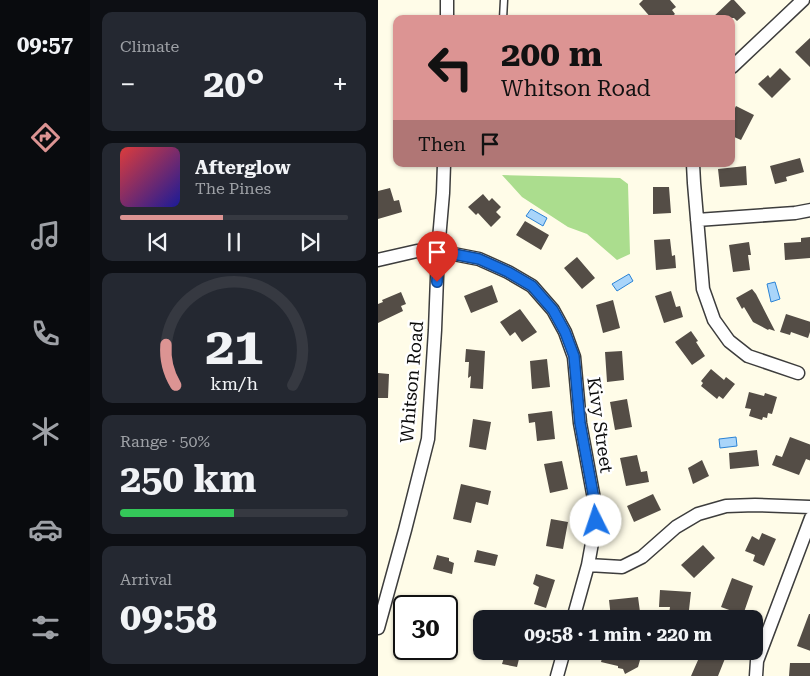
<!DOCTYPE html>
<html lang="en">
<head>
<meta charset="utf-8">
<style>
	:root { --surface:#171b24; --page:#242831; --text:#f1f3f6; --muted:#9ea1a6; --line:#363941; --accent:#dc9493 }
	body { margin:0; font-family:"Roboto Serif",serif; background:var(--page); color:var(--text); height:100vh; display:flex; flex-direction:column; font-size:19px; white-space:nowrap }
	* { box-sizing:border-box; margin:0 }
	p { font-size:16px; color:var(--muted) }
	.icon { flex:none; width:28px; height:28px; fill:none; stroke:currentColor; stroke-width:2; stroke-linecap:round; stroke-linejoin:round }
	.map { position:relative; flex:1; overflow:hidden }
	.side { display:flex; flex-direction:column; gap:12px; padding:12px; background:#0d0f14; width:288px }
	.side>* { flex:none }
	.hud { position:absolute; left:15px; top:15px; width:342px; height:152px; border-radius:10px; box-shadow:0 1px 4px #0004; background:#dc9493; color:#111; overflow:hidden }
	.speed { position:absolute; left:15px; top:595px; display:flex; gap:10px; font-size:25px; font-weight:700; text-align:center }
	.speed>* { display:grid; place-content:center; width:65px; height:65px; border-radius:50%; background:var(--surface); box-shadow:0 1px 4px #0004; line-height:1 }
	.speed .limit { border:2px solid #111; border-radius:8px; background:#fff; color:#111 }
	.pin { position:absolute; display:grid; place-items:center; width:42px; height:42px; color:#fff; margin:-51px -21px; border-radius:50% 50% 50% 0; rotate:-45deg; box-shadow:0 0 5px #0007 }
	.pin .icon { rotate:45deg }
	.me { position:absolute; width:55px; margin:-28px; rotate:356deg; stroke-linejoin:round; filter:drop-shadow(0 0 4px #0008) }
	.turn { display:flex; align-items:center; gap:18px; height:105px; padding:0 25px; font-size:22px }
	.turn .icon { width:65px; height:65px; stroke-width:2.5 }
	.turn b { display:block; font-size:35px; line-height:42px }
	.then { display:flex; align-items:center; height:48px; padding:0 25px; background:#0003; gap:10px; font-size:19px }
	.big { font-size:38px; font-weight:700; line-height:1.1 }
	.side .widget { flex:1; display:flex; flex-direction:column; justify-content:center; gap:8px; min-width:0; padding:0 18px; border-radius:10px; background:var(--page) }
	.side .dial { align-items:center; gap:0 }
	.dial svg { height:130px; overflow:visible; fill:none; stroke:var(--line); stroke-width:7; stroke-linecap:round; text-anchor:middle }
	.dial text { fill:var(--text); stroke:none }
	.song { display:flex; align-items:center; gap:15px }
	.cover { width:60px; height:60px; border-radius:8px; background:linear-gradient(135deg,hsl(0 70% 55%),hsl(240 70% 35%)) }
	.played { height:5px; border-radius:2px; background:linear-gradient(90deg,var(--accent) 45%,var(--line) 45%) }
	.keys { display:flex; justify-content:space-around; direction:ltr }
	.heat { display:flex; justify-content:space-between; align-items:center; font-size:28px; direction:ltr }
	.charge { height:8px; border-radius:4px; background:linear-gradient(90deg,#34c759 50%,var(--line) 0) }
	.trip { position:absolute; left:95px; top:610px; width:290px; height:50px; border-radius:10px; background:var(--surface); box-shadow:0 1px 4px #0004; font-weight:700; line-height:50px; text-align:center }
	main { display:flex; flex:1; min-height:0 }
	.tabs { display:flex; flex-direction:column; width:90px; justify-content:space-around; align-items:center; background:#090b0e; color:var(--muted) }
	.tabs .icon { width:35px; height:35px }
	.tabs .on { color:var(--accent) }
	.tabs b { font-size:22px; color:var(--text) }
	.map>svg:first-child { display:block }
	.forest { fill:#abdd8e }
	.water { fill:#a9d5fa; stroke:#2b83d5 }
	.building { fill:#544d46 }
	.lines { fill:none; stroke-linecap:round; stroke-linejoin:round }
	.service-casing { stroke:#3d3d3d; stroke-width:9 }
	.minor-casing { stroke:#3d3d3d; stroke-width:15 }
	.service { stroke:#fff; stroke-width:6 }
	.minor { stroke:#fff; stroke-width:12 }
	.route-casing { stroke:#114b97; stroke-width:12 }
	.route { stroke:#1a73e8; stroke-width:9 }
	.labels { text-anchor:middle; stroke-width:5; stroke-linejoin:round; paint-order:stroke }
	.street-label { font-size:18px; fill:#0a0a0a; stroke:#fff }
</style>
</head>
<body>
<main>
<nav class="tabs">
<b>09:57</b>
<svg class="icon on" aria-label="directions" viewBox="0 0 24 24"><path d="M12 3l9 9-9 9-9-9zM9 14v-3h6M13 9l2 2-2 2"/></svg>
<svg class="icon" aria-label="music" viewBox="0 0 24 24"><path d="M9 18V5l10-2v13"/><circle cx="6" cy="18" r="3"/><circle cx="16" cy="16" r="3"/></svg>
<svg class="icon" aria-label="phone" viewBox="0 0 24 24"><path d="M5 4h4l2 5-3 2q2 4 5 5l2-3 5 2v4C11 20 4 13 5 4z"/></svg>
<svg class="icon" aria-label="climate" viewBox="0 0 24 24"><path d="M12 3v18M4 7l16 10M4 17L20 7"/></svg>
<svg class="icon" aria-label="car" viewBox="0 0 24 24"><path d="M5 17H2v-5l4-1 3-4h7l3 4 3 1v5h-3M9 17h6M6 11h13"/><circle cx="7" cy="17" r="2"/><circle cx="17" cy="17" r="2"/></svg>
<svg class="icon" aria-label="filters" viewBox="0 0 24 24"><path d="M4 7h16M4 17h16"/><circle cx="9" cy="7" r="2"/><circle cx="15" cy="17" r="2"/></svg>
</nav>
<section class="side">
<div class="widget"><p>Climate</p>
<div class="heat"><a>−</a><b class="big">20°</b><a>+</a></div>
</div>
<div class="widget">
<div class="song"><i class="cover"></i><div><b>Afterglow</b><p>The Pines</p></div></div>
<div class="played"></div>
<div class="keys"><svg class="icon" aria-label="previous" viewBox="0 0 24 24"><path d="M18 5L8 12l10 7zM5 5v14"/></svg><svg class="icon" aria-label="pause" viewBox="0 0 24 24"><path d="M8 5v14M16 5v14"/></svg><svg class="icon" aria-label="next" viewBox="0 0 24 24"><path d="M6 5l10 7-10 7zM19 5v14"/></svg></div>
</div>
<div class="widget dial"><svg viewBox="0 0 100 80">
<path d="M14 69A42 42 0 1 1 86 69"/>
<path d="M14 69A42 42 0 0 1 8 44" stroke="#dc9493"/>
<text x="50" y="56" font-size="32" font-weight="700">21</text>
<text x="50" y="72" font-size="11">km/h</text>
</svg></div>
<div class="widget"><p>Range · 50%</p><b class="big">250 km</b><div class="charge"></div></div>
<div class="widget"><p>Arrival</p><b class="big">09:58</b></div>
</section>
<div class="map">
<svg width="433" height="676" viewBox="0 0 433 676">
	<rect width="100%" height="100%" fill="#fffce8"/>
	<!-- forest -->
	<path class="forest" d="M 124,175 L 242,178 L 250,184 L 252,254 L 239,260 L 209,234 L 190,227 L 144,197 Z"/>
	<!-- water -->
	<path class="water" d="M 153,209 L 169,218 L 165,226 L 148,216 Z
		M 251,274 L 255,281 L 239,291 L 234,284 Z
		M 397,282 L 402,299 L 393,302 L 389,284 Z
		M 358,437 L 359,446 L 342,448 L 341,439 Z"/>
	<!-- building -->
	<path class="building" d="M 265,0 L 292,0 L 298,7 L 294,10 L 297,14 L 291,19 L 274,19 L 261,4 Z
		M 353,0 L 356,0 L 368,13 L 359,21 L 356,18 L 333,19 Z
		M 433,37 L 433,68 L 417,52 Z
		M 402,68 L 413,79 L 394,98 L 380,84 L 390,75 L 392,78 Z
		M 358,106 L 376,115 L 363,140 L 354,136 L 354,114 Z
		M 422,158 L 426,172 L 408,177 L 409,181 L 397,184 L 392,166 Z
		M 368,166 L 369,185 L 342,187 L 340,169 Z
		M 275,187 L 291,187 L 293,213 L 275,214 Z
		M 12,188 L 16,201 L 21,200 L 24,212 L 0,219 L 0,191 Z
		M 105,194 L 111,201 L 114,198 L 123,207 L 118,212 L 123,217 L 113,227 L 100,213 L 98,215 L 90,207 Z
		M 147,221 L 171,235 L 163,250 L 138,235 Z
		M 433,237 L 433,258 L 407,260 L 406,243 L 423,242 L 423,238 Z
		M 292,239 L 294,256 L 297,255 L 298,268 L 278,270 L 276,240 Z
		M 371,242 L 373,255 L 370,255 L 372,270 L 355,272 L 351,245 Z
		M 199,257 L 217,278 L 204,289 L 186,268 Z
		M 114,285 L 120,302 L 93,313 L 86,296 Z
		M 374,289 L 378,294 L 397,331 L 391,329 L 390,330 L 375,322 L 366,307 L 364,309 L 358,298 Z
		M 293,291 L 298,307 L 302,306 L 305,317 L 286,323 L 277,296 Z
		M 23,292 L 28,304 L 23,306 L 25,311 L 0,323 L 0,304 L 5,302 L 4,300 Z
		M 235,300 L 242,328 L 225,333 L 218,305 Z
		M 142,309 L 159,332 L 144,342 L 137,332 L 132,336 L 122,322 Z
		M 408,314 L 433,322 L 433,329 L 430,338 L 413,332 L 412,335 L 402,332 Z
		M 313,331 L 320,341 L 318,342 L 327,356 L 314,365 L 297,342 Z
		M 88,349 L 107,351 L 105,389 L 92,388 L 93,376 L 90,378 L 91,362 L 87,362 Z
		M 244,351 L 246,380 L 229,382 L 227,352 Z
		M 169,359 L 172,387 L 154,389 L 152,361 Z
		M 333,369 L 346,380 L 348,377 L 357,384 L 345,399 L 341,396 L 339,399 L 323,386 L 325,383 L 323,381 Z
		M 0,373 L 11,374 L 10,398 L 0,398 Z
		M 371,392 L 386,396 L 387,393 L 399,397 L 394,414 L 390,413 L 389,418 L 385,417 L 384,420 L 371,416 L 373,409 L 367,408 Z
		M 249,399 L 254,427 L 237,430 L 232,402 Z
		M 174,411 L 177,439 L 159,441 L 157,422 L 151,423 L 150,414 Z
		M 95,419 L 113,422 L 108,450 L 91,447 Z
		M 412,437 L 433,445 L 433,461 L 428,459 L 421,475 L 394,465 L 398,455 L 404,457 Z
		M 379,450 L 381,466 L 352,469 L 351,453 Z
		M 259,455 L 263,472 L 269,471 L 271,482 L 248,486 L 242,458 Z
		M 324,460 L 331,476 L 315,484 L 310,468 Z
		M 184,461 L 190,489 L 172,493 L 166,464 Z
		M 83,484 L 113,491 L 110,505 L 98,502 L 93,523 L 75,519 Z
		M 275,494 L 283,510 L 256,522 L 249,506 Z
		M 173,519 L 190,522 L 185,549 L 168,546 Z
		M 384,533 L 398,539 L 386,566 L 375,561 L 377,555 L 367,551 L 374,536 L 381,540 Z
		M 325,545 L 337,558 L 316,578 L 303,565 Z
		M 99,550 L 120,555 L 117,566 L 96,562 Z
		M 59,555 L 71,558 L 71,561 L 76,563 L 74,574 L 55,569 Z
		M 158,574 L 177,580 L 168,608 L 156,604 L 161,587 L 155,584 Z
		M 354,578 L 375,586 L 365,615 L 343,607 Z
		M 282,590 L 313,592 L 311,610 L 309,610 L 309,615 L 291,614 L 292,607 L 281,607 Z
		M 260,597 L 263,619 L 248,619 L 247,617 L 233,618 L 231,600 Z
		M 431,614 L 433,614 L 433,651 L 419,646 Z
		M 128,651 L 143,651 L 139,667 L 124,664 Z
		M 226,651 L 258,651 L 262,660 L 260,667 L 247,674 L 245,669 L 240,668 L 240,666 L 223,662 Z
		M 324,651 L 350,651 L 340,676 L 313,676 Z
		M 412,663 L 433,663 L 433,676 L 411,676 Z"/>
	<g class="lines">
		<defs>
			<path id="service" d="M 125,19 L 126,0"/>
			<path id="minor" d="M 69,19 L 69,0
				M 354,67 L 425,0
				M 315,164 L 316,183 L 325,289 L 336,320 L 351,341 L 370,356 L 420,373
				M 319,220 L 417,213 L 433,210
				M 0,260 L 39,251 L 60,251 L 101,259 L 130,272 L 154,286 L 175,310 L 187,332 L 196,357 L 202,423 L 216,499 L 218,521 L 210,565 L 195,619
				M 210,565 L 244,567 L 264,557 L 298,527 L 320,514 L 348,506 L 377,505 L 433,507
				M 0,628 L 27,530 L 50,439 L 57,330 L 60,251 L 65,193 L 66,164
				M 179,676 L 186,651
				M 378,676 L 379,661 L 433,518"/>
		</defs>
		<!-- service casing -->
		<use href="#service" class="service-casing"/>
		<!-- minor casing -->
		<use href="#minor" class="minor-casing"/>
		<!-- service -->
		<use href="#service" class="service"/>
		<!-- minor -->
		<use href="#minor" class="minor"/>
	</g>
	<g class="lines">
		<defs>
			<path id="route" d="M 59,282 L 60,251 L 101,259 L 130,272 L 154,286 L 175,310 L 187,332 L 196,356 L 202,423 L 216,499 L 218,521"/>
		</defs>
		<!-- route casing -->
		<use href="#route" class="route-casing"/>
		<!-- route -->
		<use href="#route" class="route"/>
	</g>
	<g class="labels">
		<!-- street labels -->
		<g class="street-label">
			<text transform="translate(34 382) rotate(-85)" y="6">Whitson Road</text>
			<text transform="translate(222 425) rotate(82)" y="6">Kivy Street</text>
		</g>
	</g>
</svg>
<div class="speed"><div class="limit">30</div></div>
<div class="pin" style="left:59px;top:282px;background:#d93025"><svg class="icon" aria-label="arrive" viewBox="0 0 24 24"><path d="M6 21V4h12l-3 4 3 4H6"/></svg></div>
<svg class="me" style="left:218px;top:521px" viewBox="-20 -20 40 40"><circle r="19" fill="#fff"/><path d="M0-13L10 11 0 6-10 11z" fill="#1a73e8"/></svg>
<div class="trip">09:58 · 1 min · 220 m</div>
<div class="hud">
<div class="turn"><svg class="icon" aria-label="left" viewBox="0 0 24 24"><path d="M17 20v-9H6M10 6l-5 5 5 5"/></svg><div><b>200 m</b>Whitson Road</div></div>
<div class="then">Then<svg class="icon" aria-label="arrive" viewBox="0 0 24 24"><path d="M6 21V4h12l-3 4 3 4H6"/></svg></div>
</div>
</div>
</main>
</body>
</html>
